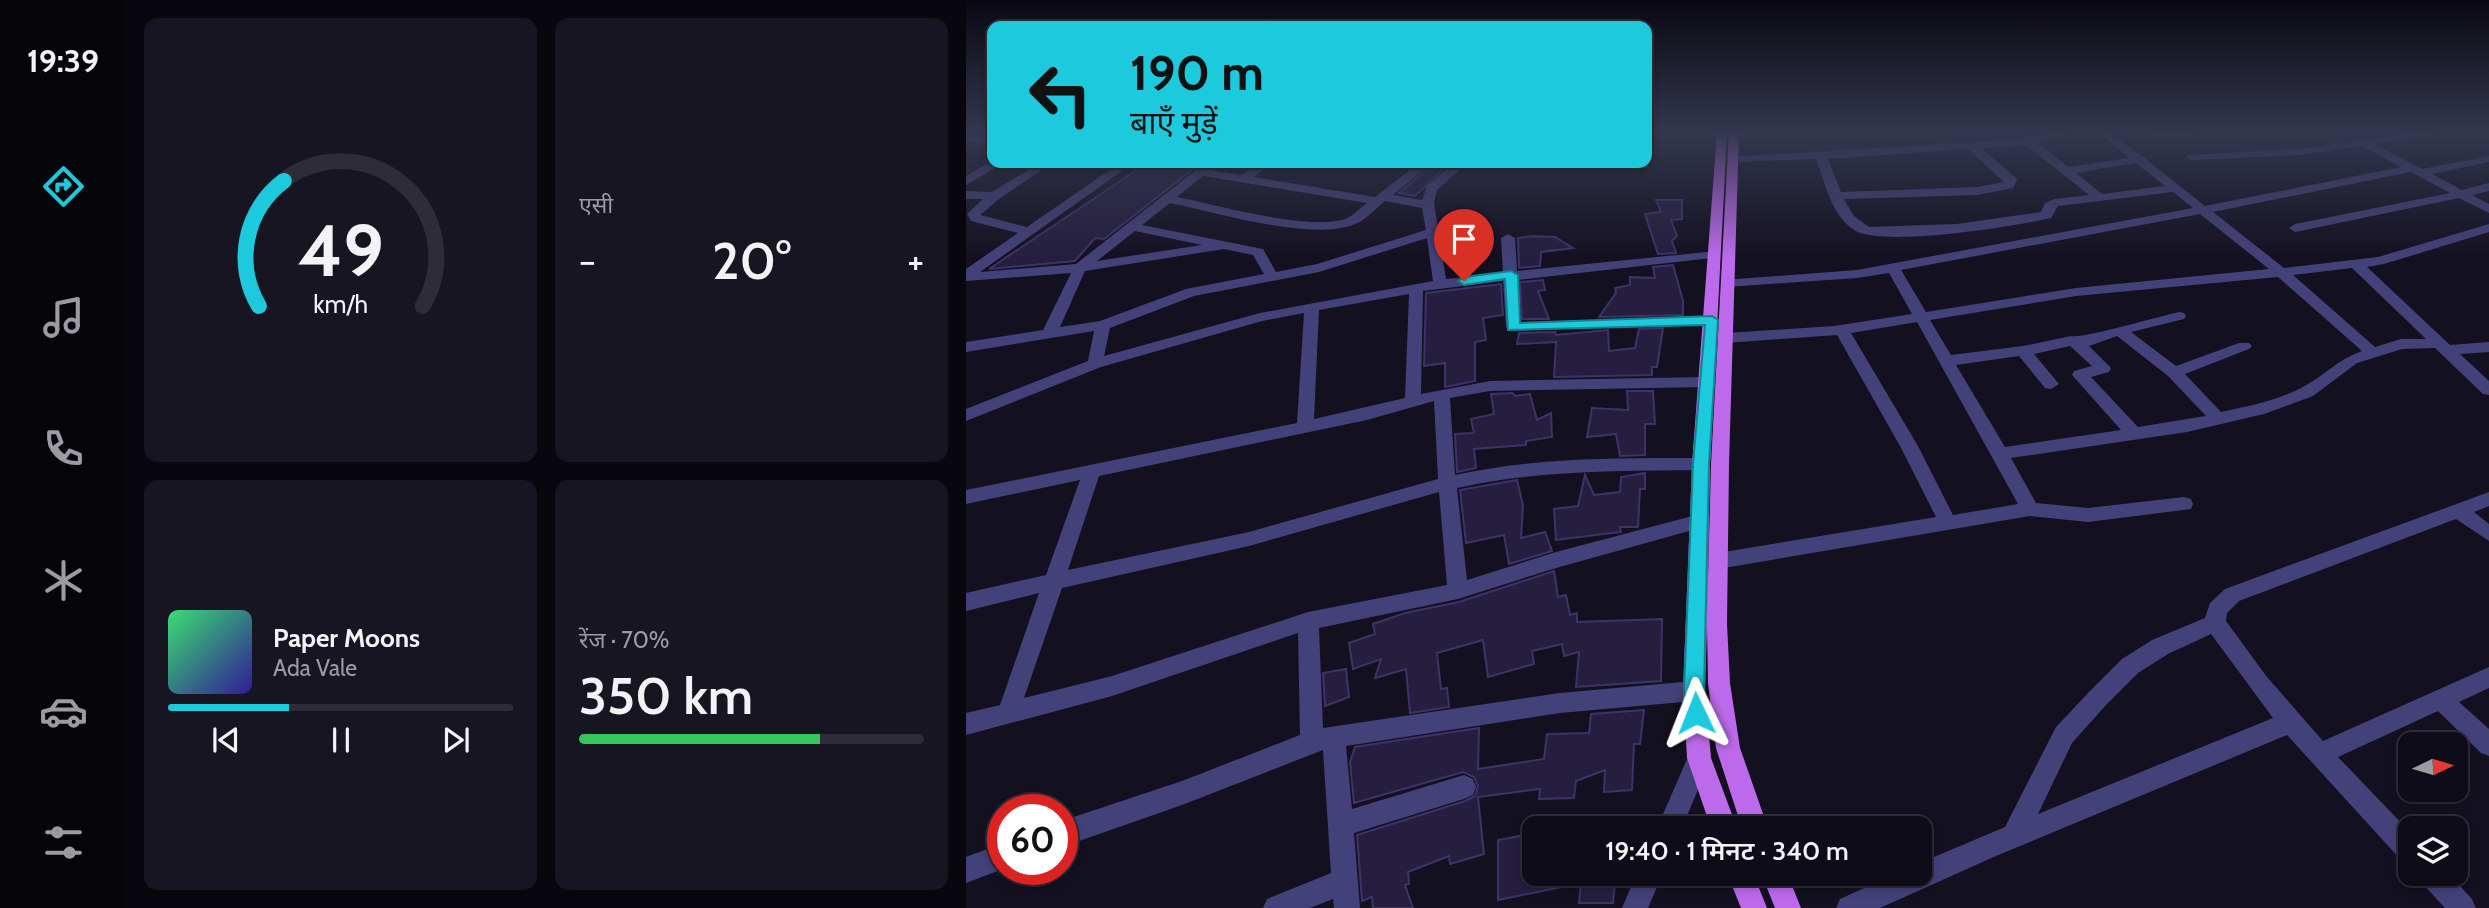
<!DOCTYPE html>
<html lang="hi">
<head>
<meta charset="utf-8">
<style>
	:root { --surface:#0e0c18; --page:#171521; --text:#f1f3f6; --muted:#9b9ba2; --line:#2e2c37; --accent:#1dc9dd }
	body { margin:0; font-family:Cabin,"Noto Sans Devanagari",sans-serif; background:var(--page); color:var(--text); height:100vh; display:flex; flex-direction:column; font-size:26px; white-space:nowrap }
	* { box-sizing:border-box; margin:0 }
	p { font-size:23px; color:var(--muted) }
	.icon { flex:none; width:38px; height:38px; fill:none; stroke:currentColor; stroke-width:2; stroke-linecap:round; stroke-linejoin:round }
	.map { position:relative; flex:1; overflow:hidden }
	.panel { display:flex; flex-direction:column; gap:18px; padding:18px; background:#08070d; width:840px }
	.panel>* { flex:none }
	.banner { position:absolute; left:21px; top:21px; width:665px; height:147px; border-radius:14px; box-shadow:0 4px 10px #0003,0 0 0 2px var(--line); background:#1dc9dd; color:#111; overflow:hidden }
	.needle { width:46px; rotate:85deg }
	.fabs { position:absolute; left:1432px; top:732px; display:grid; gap:14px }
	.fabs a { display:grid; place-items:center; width:70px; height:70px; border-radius:14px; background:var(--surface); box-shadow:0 4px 10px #0003,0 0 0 2px var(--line); font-size:35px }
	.speed { position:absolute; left:21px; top:794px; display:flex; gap:14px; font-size:35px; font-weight:700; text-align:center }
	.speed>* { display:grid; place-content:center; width:91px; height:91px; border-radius:50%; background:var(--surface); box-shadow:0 4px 10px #0003,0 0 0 2px var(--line); line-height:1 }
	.speed .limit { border:10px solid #d22; background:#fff; color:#111 }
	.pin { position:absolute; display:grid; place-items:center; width:60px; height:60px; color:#fff; margin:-72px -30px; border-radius:50% 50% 50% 0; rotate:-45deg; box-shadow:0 0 7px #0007 }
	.pin .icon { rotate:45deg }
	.me { position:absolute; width:77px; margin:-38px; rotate:358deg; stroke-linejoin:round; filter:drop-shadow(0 0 5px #0008) }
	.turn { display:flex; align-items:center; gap:24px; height:147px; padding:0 28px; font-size:32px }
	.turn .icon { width:91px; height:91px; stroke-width:2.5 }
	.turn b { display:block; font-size:49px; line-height:60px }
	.big { font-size:52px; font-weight:600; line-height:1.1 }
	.panel .widget { flex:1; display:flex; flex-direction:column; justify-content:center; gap:10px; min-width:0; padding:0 24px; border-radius:14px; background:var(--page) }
	.panel .dial { align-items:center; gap:0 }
	.dial svg { height:182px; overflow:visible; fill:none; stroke:var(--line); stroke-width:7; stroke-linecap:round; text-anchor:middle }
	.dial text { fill:var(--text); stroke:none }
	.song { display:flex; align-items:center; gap:21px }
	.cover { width:84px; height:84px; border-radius:10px; background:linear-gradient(135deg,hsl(140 70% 55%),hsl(250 70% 35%)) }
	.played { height:7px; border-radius:4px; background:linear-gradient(90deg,var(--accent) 35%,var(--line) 35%) }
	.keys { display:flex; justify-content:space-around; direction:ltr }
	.heat { display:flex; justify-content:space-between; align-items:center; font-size:38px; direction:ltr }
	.charge { height:10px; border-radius:5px; background:linear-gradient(90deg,#34c759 70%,var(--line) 0) }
	.panel .tiles { flex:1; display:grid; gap:18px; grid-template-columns:repeat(2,1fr) }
	.trip { position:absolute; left:556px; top:816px; width:410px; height:70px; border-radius:14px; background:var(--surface); box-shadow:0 4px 10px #0003,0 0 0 2px var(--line); font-weight:600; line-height:70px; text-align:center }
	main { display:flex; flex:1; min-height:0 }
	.tabs { display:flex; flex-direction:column; width:126px; justify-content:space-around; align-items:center; background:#06050a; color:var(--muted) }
	.tabs .icon { width:49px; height:49px }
	.tabs .selected { color:var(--accent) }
	.tabs b { font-size:32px; color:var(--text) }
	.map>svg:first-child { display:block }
	.building { fill:#251e3f; stroke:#3e3368; stroke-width:2 }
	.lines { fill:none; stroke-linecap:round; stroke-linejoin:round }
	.minor { fill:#434179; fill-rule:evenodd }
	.major { fill:#bc6aeb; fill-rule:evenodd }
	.route { fill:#1dc9dd; stroke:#138390; stroke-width:2 }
</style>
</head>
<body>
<main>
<nav class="tabs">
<b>19:39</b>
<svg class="icon selected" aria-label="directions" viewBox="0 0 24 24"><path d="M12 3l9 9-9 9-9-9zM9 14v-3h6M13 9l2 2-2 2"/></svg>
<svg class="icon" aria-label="music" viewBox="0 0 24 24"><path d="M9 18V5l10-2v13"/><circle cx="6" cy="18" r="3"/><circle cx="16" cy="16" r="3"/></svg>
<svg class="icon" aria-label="phone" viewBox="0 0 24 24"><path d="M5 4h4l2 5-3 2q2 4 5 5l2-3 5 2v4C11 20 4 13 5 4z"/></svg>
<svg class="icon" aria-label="climate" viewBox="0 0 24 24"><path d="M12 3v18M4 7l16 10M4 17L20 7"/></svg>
<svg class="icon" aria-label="car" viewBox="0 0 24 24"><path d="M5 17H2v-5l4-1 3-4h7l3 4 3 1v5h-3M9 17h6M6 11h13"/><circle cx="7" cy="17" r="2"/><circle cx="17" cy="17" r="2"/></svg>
<svg class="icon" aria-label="filters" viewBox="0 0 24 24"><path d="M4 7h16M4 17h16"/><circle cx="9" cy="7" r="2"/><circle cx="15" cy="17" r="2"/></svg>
</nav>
<section class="panel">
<div class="tiles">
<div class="widget dial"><svg viewBox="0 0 100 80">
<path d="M14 69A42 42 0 1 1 86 69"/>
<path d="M14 69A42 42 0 0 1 25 14" stroke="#1dc9dd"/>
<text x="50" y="56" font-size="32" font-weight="700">49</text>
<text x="50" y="72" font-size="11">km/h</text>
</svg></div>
<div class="widget"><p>एसी</p>
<div class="heat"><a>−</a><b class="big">20°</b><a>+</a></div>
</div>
<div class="widget">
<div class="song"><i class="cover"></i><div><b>Paper Moons</b><p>Ada Vale</p></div></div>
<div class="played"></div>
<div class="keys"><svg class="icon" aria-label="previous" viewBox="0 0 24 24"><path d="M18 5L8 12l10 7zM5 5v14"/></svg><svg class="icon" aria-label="pause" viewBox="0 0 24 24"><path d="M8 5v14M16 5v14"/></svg><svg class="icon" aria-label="next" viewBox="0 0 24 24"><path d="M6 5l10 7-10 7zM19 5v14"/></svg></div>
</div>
<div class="widget"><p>रेंज · 70%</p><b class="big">350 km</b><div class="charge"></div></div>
</div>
</section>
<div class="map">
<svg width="1523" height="908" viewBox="0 0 1523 908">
	<rect width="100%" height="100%" fill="#131020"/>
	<!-- building -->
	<path class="building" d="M 181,163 L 235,163 L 138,239 L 129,238 L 109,261 L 23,269 Z
		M 468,163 L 484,163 L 449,196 L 433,193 Z
		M 690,200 L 716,200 L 716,219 L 705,220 L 711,236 L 706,241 L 710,253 L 692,254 L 679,214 L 695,212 Z
		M 566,236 L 589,237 L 607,248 L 575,252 L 574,266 L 553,268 L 552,238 Z
		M 707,265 L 717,301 L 717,315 L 633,317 L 650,293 L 649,288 L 664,285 L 664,277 L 689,278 L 687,267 Z
		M 577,280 L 579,290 L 572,291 L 583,319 L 556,319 L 554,282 Z
		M 535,284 L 537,315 L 517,318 L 520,340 L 509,342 L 509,381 L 479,387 L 479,363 L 458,366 L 460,293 Z
		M 697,328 L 691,367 L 686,367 L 686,375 L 588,377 L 590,342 L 551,344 L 553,333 L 589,332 L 590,335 L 642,330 L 643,351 L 669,348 L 673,329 Z
		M 661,391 L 687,391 L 689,424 L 679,424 L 679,455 L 654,456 L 650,434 L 621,437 L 626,408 L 662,410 Z
		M 547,393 L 549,396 L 564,394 L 571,420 L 585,413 L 586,437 L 560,441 L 560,445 L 508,449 L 510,468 L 491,472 L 489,434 L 508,433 L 505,419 L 528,414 L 525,394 Z
		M 679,473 L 679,489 L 674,489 L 672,527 L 654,527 L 655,532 L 590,540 L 588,509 L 612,506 L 619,475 L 628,495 L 654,492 L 655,477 Z
		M 551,480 L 557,505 L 555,538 L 579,532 L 586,551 L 543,564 L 538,535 L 500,543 L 494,490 Z
		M 588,571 L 592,597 L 600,595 L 604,615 L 611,613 L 611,622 L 696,619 L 695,681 L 610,687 L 613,652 L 598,656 L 596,644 L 566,651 L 568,664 L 522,677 L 517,640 L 471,653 L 475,689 L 481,688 L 483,707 L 444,713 L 440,669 L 409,678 L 415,659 L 387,669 L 383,643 L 409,634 L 407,624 L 439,613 L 493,602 Z
		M 380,669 L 383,697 L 359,706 L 357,673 Z
		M 678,710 L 674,744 L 668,744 L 666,790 L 638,792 L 639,770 L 610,781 L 608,798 L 573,799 L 574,789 L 512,797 L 518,854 L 484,864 L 483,856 L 442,872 L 443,884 L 439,885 L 447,908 L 407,908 L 406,897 L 396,901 L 391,835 L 499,801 L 509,796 L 512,786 L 508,777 L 497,772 L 388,803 L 384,762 L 389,747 L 513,728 L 512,769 L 578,759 L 581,734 L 623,733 L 625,714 Z
		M 569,833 L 569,873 L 650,873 L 647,903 L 613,903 L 615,883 L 532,900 L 532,840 Z"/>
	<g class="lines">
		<!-- minor -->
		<path class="minor" d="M 1089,132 L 1108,132 L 1071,142 L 1102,167 L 1163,158 L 1133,132 L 1144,132 L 1175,156 L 1180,157 L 1181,160 L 1239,206 L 1435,167 L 1396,146 L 1333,155 L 1226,160 L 1220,157 L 1222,155 L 1333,149 L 1452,132 L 1477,132 L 1472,135 L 1409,144 L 1456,169 L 1523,156 L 1523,162 L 1466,174 L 1496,190 L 1523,183 L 1523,191 L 1506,195 L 1523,204 L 1523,213 L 1493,198 L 1329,232 L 1323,228 L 1329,224 L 1484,193 L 1445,172 L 1247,212 L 1318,268 L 1412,257 L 1523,224 L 1523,232 L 1418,264 L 1401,267 L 1484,345 L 1523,342 L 1523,352 L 1494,354 L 1523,381 L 1523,395 L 1517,394 L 1469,348 L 1436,349 L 1391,363 L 1347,396 L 1298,414 L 1221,432 L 1045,458 L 1070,503 L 1122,508 L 1218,497 L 1225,499 L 1227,504 L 1225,509 L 1122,522 L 1064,516 L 752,569 L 745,567 L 742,561 L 745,555 L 752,553 L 970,517 L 934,446 L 871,335 L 760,343 L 752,338 L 760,333 L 868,326 L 946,314 L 923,273 L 891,278 L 762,287 L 757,286 L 757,280 L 891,270 L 1227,208 L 1207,192 L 1092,206 L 1085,218 C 1050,226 915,248 888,230 C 865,215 859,182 850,159 L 766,162 L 762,161 L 762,157 L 1053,139 L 1053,135 L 1057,134 L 1064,137 ZM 1060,145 L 1123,195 L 1089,199 L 1079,203 L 1075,212 L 991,224 L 903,227 L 888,216 L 878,199 L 1011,195 L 1047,188 L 1051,180 L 1049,177 L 1015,148 ZM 1002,149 L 1038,182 L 1011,187 L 875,192 L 862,159 ZM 1170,163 L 1199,186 L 1136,194 L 1110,173 ZM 1234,214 L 1303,269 L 1110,288 L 960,312 L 935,270 ZM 1386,268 L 1460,339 L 1435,339 L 1409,347 L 1327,275 ZM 1312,277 L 1396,351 C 1372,359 1357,377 1335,388 C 1310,401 1282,406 1255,412 L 1219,374 L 1283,349 L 1286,346 L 1283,343 L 1273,343 L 1210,366 L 1165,332 L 1218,319 L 1220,316 L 1218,313 L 1213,312 C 1195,316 1116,339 1105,336 L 1057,346 L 985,355 L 964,320 L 1110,296 ZM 951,322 L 1052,504 L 987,515 L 952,446 L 885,333 ZM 1151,336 L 1202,376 L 1240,416 L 1172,427 L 1125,377 L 1143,372 L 1145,368 L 1123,346 ZM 1104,346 L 1126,366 L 1108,371 L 1106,375 L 1155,430 L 1039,447 L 990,365 L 1053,356 L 1079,388 L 1085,389 L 1093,384 L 1068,354 Z
			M 1183,132 L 1233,132 C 1223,139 1192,141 1183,132 Z
			M 0,136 L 26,138 L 26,144 L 0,142 Z
			M 26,161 L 38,163 L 0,185 L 0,176 Z
			M 73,163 L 86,163 L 33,199 L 14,215 L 61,227 L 154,163 L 167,163 L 14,272 L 110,264 L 239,163 L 252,163 L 244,170 L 276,175 L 293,163 L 306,163 L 288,177 L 409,197 L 453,163 L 466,163 L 427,195 L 456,200 L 461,186 L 488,163 L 501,163 L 471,190 L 468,203 L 480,279 L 537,273 L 535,238 L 542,234 L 549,238 L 551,271 L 751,251 L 751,257 L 746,258 L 551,280 L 554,322 L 751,317 L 753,320 L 746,324 L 547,331 L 540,327 L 537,281 L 457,291 L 455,394 L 524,381 L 741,377 L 749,382 L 741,387 L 524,391 L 484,398 L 489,475 C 571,457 652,458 735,458 L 741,460 L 744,464 L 741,468 L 735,470 C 653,471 571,470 491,488 L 501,580 L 590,552 L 734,514 L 741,516 L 743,521 L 741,526 L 590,568 L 492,599 L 353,628 L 357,728 L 594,693 L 728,681 L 736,684 L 739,691 L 736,698 L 728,701 L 594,713 L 380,746 L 386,809 L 498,775 L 507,779 L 510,787 L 507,795 L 498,799 L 388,833 L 394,908 L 368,908 L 367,899 L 344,908 L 297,908 L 301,899 L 365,873 L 357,750 L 216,805 L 96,847 L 96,821 L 216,781 L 334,735 L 332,633 L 146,696 L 0,735 L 0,713 L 34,705 L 73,593 L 0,611 L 0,593 L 80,575 L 114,480 L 0,504 L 0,490 L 331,423 L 338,313 L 296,321 L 135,367 L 0,421 L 0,409 L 122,361 L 128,331 L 0,352 L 0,342 L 77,330 L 105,273 L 0,281 L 0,269 L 52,233 L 5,221 L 1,214 L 17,199 L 0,199 L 0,191 L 26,192 ZM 237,176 L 401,203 C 394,208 387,216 379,219 C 341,231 252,205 211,197 ZM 419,201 L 456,208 L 460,230 L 351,264 L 310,272 L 297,249 L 176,225 L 204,203 C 249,212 347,242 389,224 C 400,220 410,208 419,201 ZM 169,231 L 236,245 L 131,261 ZM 461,238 L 467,281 L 294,313 L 138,356 L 144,328 L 228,296 L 353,272 ZM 258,249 L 287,255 L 298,274 L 220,289 L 134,321 L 94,327 L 119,271 ZM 443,294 L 439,398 L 348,419 L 353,310 ZM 468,401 L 472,479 L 283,532 L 102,570 L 133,476 L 401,420 ZM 473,492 L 481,585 L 342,612 L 146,676 L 58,698 L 96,588 L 283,546 Z
			M 1523,492 L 1523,506 L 1508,512 L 1523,524 L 1523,541 L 1490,519 L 1273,601 L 1261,613 L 1260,621 L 1301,677 L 1357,741 L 1523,667 L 1523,688 L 1493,702 L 1523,729 L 1523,756 L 1515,753 L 1472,711 L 1372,757 L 1444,832 L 1444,864 L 1435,860 L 1321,735 L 1030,856 L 914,908 L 870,908 L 874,899 L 931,873 L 954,873 L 954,863 L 1039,827 L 1090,727 L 1124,691 L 1156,659 L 1186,640 L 1239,618 L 1244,603 L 1259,589 ZM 1245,634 L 1307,718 L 1072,814 L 1106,743 L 1140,705 L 1172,673 L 1202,654 Z
			M 733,747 L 741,750 L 745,758 L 716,828 L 691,828 L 725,750 Z
			M 37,843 L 37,869 L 0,883 L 0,857 Z
			M 671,873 L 697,873 L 682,908 L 656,908 Z
			M 1451,873 L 1482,873 L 1506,899 L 1510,908 L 1479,908 L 1455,882 Z"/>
		<!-- major -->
		<path class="major" d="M 751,132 L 761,132 L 744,464 L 741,617 L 745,464 L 763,132 L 773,132 L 763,464 L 761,624 L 764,683 L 774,748 L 802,828 L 776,828 L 750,748 L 742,683 L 741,625 L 739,691 L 745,758 L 771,828 L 745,828 L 721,758 L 717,691 L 726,464 Z
			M 761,873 L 787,873 L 801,908 L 775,908 Z
			M 795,873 L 821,873 L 835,908 L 809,908 Z"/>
	</g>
	<!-- sky -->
	<linearGradient id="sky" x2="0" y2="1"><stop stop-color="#0a0912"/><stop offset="0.51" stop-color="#33374e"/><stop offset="1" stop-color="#33374e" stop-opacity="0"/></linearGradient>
	<rect width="1523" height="259" fill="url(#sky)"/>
	<!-- route -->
	<path class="route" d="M 545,271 L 552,275 L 554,323 L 746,316 L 752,320 L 743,464 L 738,691 L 740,713 L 737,720 L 730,723 L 722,720 L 718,691 L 727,464 L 739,325 L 542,330 L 539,279 L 498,285 L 492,281 L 498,277 Z"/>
</svg>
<div class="fabs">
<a><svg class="needle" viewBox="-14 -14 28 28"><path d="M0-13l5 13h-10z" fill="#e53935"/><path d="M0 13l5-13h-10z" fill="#9b9ba2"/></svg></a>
<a><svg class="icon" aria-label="layers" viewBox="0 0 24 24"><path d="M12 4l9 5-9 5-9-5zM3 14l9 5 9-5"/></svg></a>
</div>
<div class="speed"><div class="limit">60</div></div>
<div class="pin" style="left:498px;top:281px;background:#d93025"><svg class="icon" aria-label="arrive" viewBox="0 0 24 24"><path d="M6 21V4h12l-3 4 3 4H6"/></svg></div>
<svg class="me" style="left:730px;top:713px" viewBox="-20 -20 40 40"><path d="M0-17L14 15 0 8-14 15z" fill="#1dc9dd" stroke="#fff" stroke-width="4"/></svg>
<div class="trip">19:40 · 1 मिनट · 340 m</div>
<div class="banner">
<div class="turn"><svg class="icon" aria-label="left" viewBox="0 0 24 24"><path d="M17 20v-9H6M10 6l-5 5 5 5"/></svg><div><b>190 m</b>बाएँ मुड़ें</div></div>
</div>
</div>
</main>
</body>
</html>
